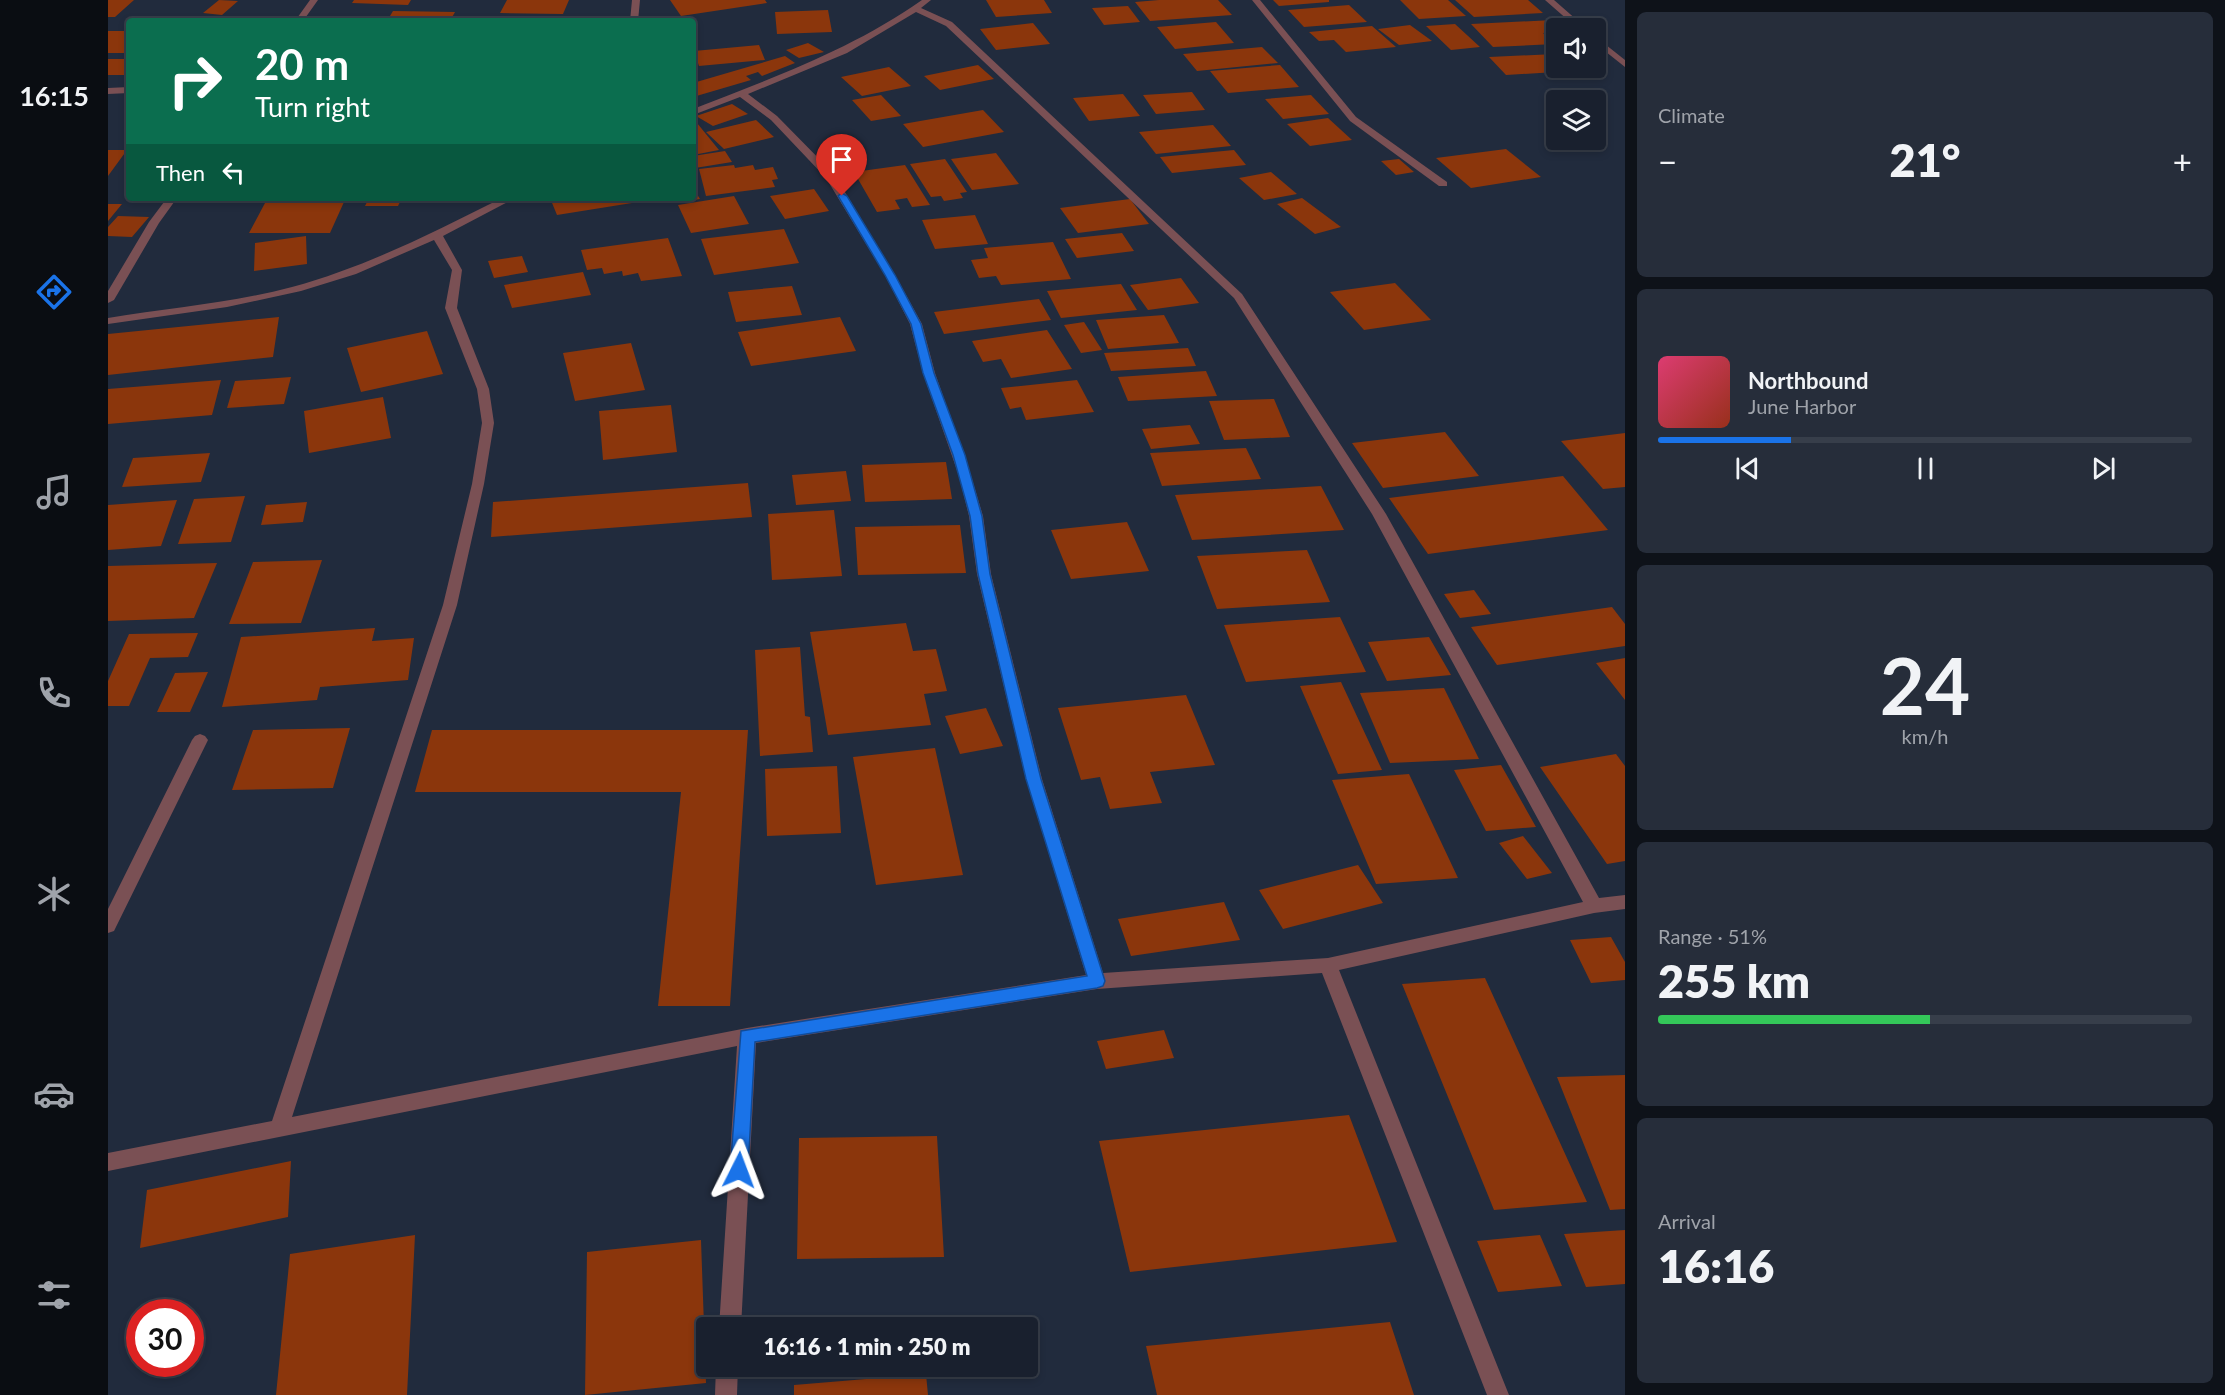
<!DOCTYPE html>
<html lang="en">
<head>
<meta charset="utf-8">
<style>
	:root { --surface:#19202e; --page:#262d3a; --text:#f1f3f6; --muted:#9fa3aa; --line:#373e4a; --accent:#1a73e8 }
	body { margin:0; font-family:Lato,sans-serif; background:var(--page); color:var(--text); height:100vh; display:flex; flex-direction:column; font-size:22px; white-space:nowrap }
	* { box-sizing:border-box; margin:0 }
	p { font-size:20px; color:var(--muted) }
	.icon { flex:none; width:33px; height:33px; fill:none; stroke:currentColor; stroke-width:2; stroke-linecap:round; stroke-linejoin:round }
	.map { position:relative; flex:1; overflow:hidden }
	.side { display:flex; flex-direction:column; gap:12px; padding:12px; background:#0e1219; width:600px }
	.side>* { flex:none }
	.top-card { position:absolute; left:18px; top:18px; width:570px; height:183px; border-radius:6px; box-shadow:0 3px 9px #0003,0 0 0 2px var(--line); background:#0b6e4f; color:#fff; overflow:hidden }
	.controls { position:absolute; left:1438px; top:18px; display:grid; gap:12px }
	.controls a { display:grid; place-items:center; width:60px; height:60px; border-radius:6px; background:var(--surface); box-shadow:0 3px 9px #0003,0 0 0 2px var(--line); font-size:30px }
	.speed { position:absolute; left:18px; top:1299px; display:flex; gap:12px; font-size:30px; font-weight:700; text-align:center }
	.speed>* { display:grid; place-content:center; width:78px; height:78px; border-radius:50%; background:var(--surface); box-shadow:0 3px 9px #0003,0 0 0 2px var(--line); line-height:1 }
	.speed .limit { border:9px solid #d22; background:#fff; color:#111 }
	.pin { position:absolute; display:grid; place-items:center; width:51px; height:51px; color:#fff; margin:-62px -26px; border-radius:50% 50% 50% 0; rotate:-45deg; box-shadow:0 0 6px #0007 }
	.pin .icon { rotate:45deg }
	.me { position:absolute; width:66px; margin:-33px; rotate:3deg; stroke-linejoin:round; filter:drop-shadow(0 0 4px #0008) }
	.turn { display:flex; align-items:center; gap:21px; height:126px; padding:0 30px; font-size:27px }
	.turn .icon { width:78px; height:78px; stroke-width:2.5 }
	.turn b { display:block; font-size:42px; line-height:51px }
	.then { display:flex; align-items:center; height:57px; padding:0 30px; background:#0003; gap:12px; font-size:22px }
	.big { font-size:45px; font-weight:800; line-height:1.1 }
	.side .widget { flex:1; display:flex; flex-direction:column; justify-content:center; gap:9px; min-width:0; padding:0 21px; border-radius:9px; background:var(--page) }
	.side .dial { align-items:center; gap:0 }
	.dial b { font-size:78px; line-height:1 }
	.song { display:flex; align-items:center; gap:18px }
	.cover { width:72px; height:72px; border-radius:9px; background:linear-gradient(135deg,hsl(340 70% 55%),hsl(10 70% 35%)) }
	.played { height:6px; border-radius:3px; background:linear-gradient(90deg,var(--accent) 25%,var(--line) 25%) }
	.keys { display:flex; justify-content:space-around; direction:ltr }
	.heat { display:flex; justify-content:space-between; align-items:center; font-size:33px; direction:ltr }
	.charge { height:9px; border-radius:4px; background:linear-gradient(90deg,#34c759 51%,var(--line) 0) }
	.trip { position:absolute; left:588px; top:1317px; width:342px; height:60px; border-radius:6px; background:var(--surface); box-shadow:0 3px 9px #0003,0 0 0 2px var(--line); font-weight:800; line-height:60px; text-align:center }
	main { display:flex; flex:1; min-height:0 }
	.menu { display:flex; flex-direction:column; width:108px; justify-content:space-around; align-items:center; background:#0a0d12; color:var(--muted) }
	.menu .icon { width:42px; height:42px }
	.menu .current { color:var(--accent) }
	.menu b { font-size:27px; color:var(--text) }
	.map>svg:first-child { display:block }
	.building { fill:#8b360c }
	.lines { fill:none; stroke-linecap:round; stroke-linejoin:round }
	.minor { fill:#7a5054; fill-rule:evenodd }
	.route { fill:#1a73e8; stroke:#114b97; stroke-width:1.5 }
</style>
</head>
<body>
<main>
<nav class="menu">
<b>16:15</b>
<svg class="icon current" aria-label="directions" viewBox="0 0 24 24"><path d="M12 3l9 9-9 9-9-9zM9 14v-3h6M13 9l2 2-2 2"/></svg>
<svg class="icon" aria-label="music" viewBox="0 0 24 24"><path d="M9 18V5l10-2v13"/><circle cx="6" cy="18" r="3"/><circle cx="16" cy="16" r="3"/></svg>
<svg class="icon" aria-label="phone" viewBox="0 0 24 24"><path d="M5 4h4l2 5-3 2q2 4 5 5l2-3 5 2v4C11 20 4 13 5 4z"/></svg>
<svg class="icon" aria-label="climate" viewBox="0 0 24 24"><path d="M12 3v18M4 7l16 10M4 17L20 7"/></svg>
<svg class="icon" aria-label="car" viewBox="0 0 24 24"><path d="M5 17H2v-5l4-1 3-4h7l3 4 3 1v5h-3M9 17h6M6 11h13"/><circle cx="7" cy="17" r="2"/><circle cx="17" cy="17" r="2"/></svg>
<svg class="icon" aria-label="filters" viewBox="0 0 24 24"><path d="M4 7h16M4 17h16"/><circle cx="9" cy="7" r="2"/><circle cx="15" cy="17" r="2"/></svg>
</nav>
<div class="map">
<svg width="1517" height="1395" viewBox="0 0 1517 1395">
	<rect width="100%" height="100%" fill="#212b3d"/>
	<!-- building -->
	<path class="building" d="M 0,0 L 26,0 L 7,17 L 0,17 Z
		M 111,0 L 130,1 L 114,15 L 95,13 Z
		M 246,0 L 303,0 L 300,5 L 244,3 Z
		M 399,0 L 461,0 L 455,14 L 392,13 Z
		M 562,0 L 657,0 L 659,3 L 573,16 Z
		M 878,0 L 936,0 L 944,13 L 888,17 Z
		M 1051,0 L 1110,0 L 1124,15 L 1042,21 L 1027,2 Z
		M 1165,0 L 1221,0 L 1221,2 L 1171,6 Z
		M 1292,0 L 1340,0 L 1358,16 L 1311,19 Z
		M 1347,0 L 1420,0 L 1435,13 L 1366,17 Z
		M 1241,5 L 1259,22 L 1196,27 L 1180,10 Z
		M 1020,6 L 1032,22 L 996,25 L 984,8 Z
		M 720,10 L 724,32 L 669,34 L 667,12 Z
		M 285,11 L 347,12 L 342,21 L 279,21 Z
		M 80,18 L 141,19 L 141,21 L 78,21 Z
		M 1446,20 L 1455,28 L 1449,28 L 1449,32 L 1435,33 L 1447,44 L 1385,47 L 1363,24 Z
		M 1108,22 L 1126,43 L 1067,49 L 1049,27 Z
		M 925,23 L 942,44 L 888,50 L 872,29 Z
		M 1347,24 L 1372,47 L 1343,50 L 1318,26 Z
		M 1302,25 L 1324,41 L 1291,45 L 1270,29 Z
		M 1264,26 L 1288,47 L 1238,52 L 1226,40 L 1211,41 L 1201,32 Z
		M 0,31 L 21,31 L 21,53 L 0,53 Z
		M 700,43 L 716,52 L 691,58 L 678,50 Z
		M 651,45 L 657,60 L 591,66 L 586,51 Z
		M 1154,47 L 1170,63 L 1089,71 L 1075,54 Z
		M 1447,54 L 1449,68 L 1460,68 L 1464,71 L 1398,75 L 1381,57 Z
		M 677,56 L 687,63 L 654,76 L 650,72 L 638,76 L 643,80 L 585,97 L 585,83 Z
		M 0,59 L 21,59 L 21,75 L 0,75 Z
		M 870,65 L 886,79 L 832,90 L 816,76 Z
		M 1172,65 L 1191,87 L 1120,93 L 1102,71 Z
		M 781,67 L 803,86 L 754,96 L 733,77 Z
		M 1084,92 L 1097,110 L 1048,114 L 1035,95 Z
		M 1015,94 L 1032,116 L 981,121 L 965,98 Z
		M 773,95 L 793,116 L 763,121 L 744,100 Z
		M 1203,95 L 1221,114 L 1175,119 L 1157,99 Z
		M 624,104 L 640,114 L 605,126 L 588,116 Z
		M 875,110 L 896,132 L 815,147 L 795,124 Z
		M 1220,118 L 1244,140 L 1202,146 L 1179,124 Z
		M 648,120 L 666,137 L 616,149 L 598,132 Z
		M 589,123 L 611,150 L 585,155 L 585,124 Z
		M 1105,125 L 1123,146 L 1048,154 L 1031,132 Z
		M 1398,149 L 1433,177 L 1363,188 L 1328,158 Z
		M 0,150 L 19,150 L 0,176 Z
		M 1126,150 L 1138,165 L 1064,173 L 1052,157 Z
		M 617,151 L 624,162 L 587,168 L 585,164 L 585,156 Z
		M 888,153 L 911,184 L 864,190 L 843,159 Z
		M 837,159 L 859,192 L 852,193 L 855,198 L 836,201 L 833,196 L 823,197 L 802,164 Z
		M 1291,159 L 1306,172 L 1288,175 L 1273,161 Z
		M 626,165 L 627,168 L 645,165 L 647,170 L 665,167 L 670,179 L 664,180 L 667,187 L 598,196 L 591,169 Z
		M 797,165 L 822,205 L 804,207 L 799,198 L 787,200 L 792,209 L 769,212 L 746,172 Z
		M 1163,172 L 1189,194 L 1156,200 L 1131,178 Z
		M 585,188 L 592,199 L 566,203 L 564,198 L 585,198 Z
		M 706,189 L 721,211 L 677,219 L 662,196 Z
		M 626,196 L 641,224 L 583,233 L 570,205 Z
		M 261,198 L 294,198 L 290,206 L 257,206 Z
		M 442,198 L 522,198 L 524,203 L 449,215 Z
		M 1194,198 L 1233,227 L 1207,234 L 1169,204 Z
		M 1022,199 L 1041,224 L 970,233 L 952,208 Z
		M 236,202 L 222,233 L 141,233 L 157,203 Z
		M 0,204 L 14,204 L 0,221 Z
		M 867,215 L 880,244 L 827,249 L 814,220 Z
		M 10,216 L 41,217 L 24,237 L 0,236 L 0,227 Z
		M 676,229 L 691,263 L 606,275 L 593,239 Z
		M 1014,233 L 1026,251 L 969,258 L 957,239 Z
		M 198,236 L 199,264 L 146,271 L 147,243 Z
		M 560,238 L 574,276 L 533,281 L 530,273 L 515,276 L 514,271 L 496,274 L 494,268 L 479,270 L 473,250 Z
		M 945,242 L 963,279 L 893,285 L 888,276 L 871,278 L 863,260 L 880,258 L 876,248 Z
		M 414,256 L 420,272 L 386,278 L 380,261 Z
		M 475,272 L 483,295 L 404,308 L 396,285 Z
		M 1073,278 L 1091,303 L 1040,310 L 1022,285 Z
		M 1287,283 L 1323,320 L 1256,330 L 1222,292 Z
		M 1013,284 L 1029,310 L 953,318 L 939,291 Z
		M 684,286 L 694,315 L 628,322 L 620,292 Z
		M 931,299 L 943,320 L 836,334 L 826,312 Z
		M 1056,315 L 1071,343 L 1000,349 L 988,320 Z
		M 171,317 L 165,357 L 0,375 L 0,334 Z
		M 732,317 L 748,351 L 643,366 L 630,332 Z
		M 976,322 L 994,350 L 973,353 L 956,325 Z
		M 939,330 L 964,369 L 903,378 L 893,359 L 875,362 L 864,341 Z
		M 319,331 L 335,374 L 253,392 L 239,348 Z
		M 523,343 L 537,390 L 467,401 L 455,353 Z
		M 1080,348 L 1088,366 L 1003,371 L 996,353 Z
		M 1098,371 L 1109,396 L 1020,401 L 1010,377 Z
		M 183,377 L 176,404 L 119,408 L 127,381 Z
		M 113,380 L 104,415 L 0,424 L 0,389 Z
		M 969,380 L 986,412 L 918,420 L 913,407 L 902,409 L 893,388 Z
		M 275,397 L 283,438 L 201,453 L 196,411 Z
		M 1166,399 L 1182,437 L 1116,440 L 1101,401 Z
		M 563,405 L 569,452 L 495,460 L 491,411 Z
		M 1082,425 L 1092,444 L 1043,449 L 1034,429 Z
		M 1337,432 L 1371,476 L 1275,488 L 1244,443 Z
		M 1517,433 L 1517,487 L 1495,489 L 1453,441 Z
		M 1138,448 L 1153,479 L 1054,486 L 1042,453 Z
		M 102,453 L 93,482 L 14,487 L 25,458 Z
		M 838,462 L 844,499 L 757,502 L 754,465 Z
		M 738,471 L 743,501 L 688,505 L 684,475 Z
		M 1455,476 L 1500,530 L 1320,554 L 1281,498 Z
		M 640,483 L 644,517 L 383,537 L 385,502 Z
		M 1213,486 L 1236,530 L 1084,540 L 1067,495 Z
		M 137,496 L 123,542 L 70,544 L 86,499 Z
		M 69,500 L 53,546 L 0,550 L 0,505 Z
		M 199,502 L 195,522 L 153,525 L 158,505 Z
		M 726,510 L 734,576 L 664,580 L 660,514 Z
		M 1019,522 L 1041,571 L 963,579 L 943,530 Z
		M 852,525 L 858,573 L 750,575 L 747,527 Z
		M 1199,550 L 1222,602 L 1109,609 L 1089,556 Z
		M 214,560 L 193,623 L 121,624 L 145,562 Z
		M 109,563 L 86,618 L 0,621 L 0,566 Z
		M 1366,590 L 1383,614 L 1352,618 L 1336,594 Z
		M 1504,607 L 1517,624 L 1517,646 L 1389,665 L 1363,627 Z
		M 1232,617 L 1258,672 L 1138,682 L 1116,625 Z
		M 798,623 L 805,651 L 828,649 L 839,691 L 816,694 L 823,725 L 720,735 L 702,632 Z
		M 267,628 L 264,641 L 306,638 L 300,680 L 212,687 L 209,700 L 114,707 L 133,637 Z
		M 90,633 L 80,657 L 42,658 L 21,706 L 0,706 L 0,681 L 21,634 Z
		M 1321,637 L 1343,675 L 1279,681 L 1260,642 Z
		M 692,647 L 697,716 L 702,717 L 705,752 L 652,756 L 647,650 Z
		M 1517,658 L 1517,700 L 1488,663 Z
		M 100,672 L 82,712 L 49,712 L 67,673 Z
		M 1233,682 L 1274,770 L 1230,774 L 1192,686 Z
		M 1336,688 L 1371,759 L 1282,763 L 1252,693 Z
		M 1078,695 L 1107,765 L 1042,772 L 1054,803 L 1002,809 L 992,777 L 973,780 L 950,708 Z
		M 878,708 L 895,746 L 852,754 L 837,716 Z
		M 242,728 L 225,788 L 124,790 L 145,730 Z
		M 324,730 L 640,730 L 622,1006 L 550,1006 L 573,792 L 307,792 Z
		M 827,748 L 855,875 L 768,885 L 745,757 Z
		M 1508,754 L 1517,766 L 1517,861 L 1499,864 L 1432,767 Z
		M 1393,765 L 1428,827 L 1378,831 L 1346,770 Z
		M 729,766 L 733,833 L 659,836 L 657,769 Z
		M 1301,774 L 1350,878 L 1268,884 L 1224,780 Z
		M 1415,836 L 1444,873 L 1419,879 L 1391,843 Z
		M 1250,865 L 1275,903 L 1175,929 L 1151,890 Z
		M 1116,902 L 1132,940 L 1023,956 L 1010,919 Z
		M 1503,937 L 1517,962 L 1517,980 L 1483,983 L 1462,940 Z
		M 1377,978 L 1479,1202 L 1386,1210 L 1294,984 Z
		M 1056,1030 L 1066,1058 L 998,1069 L 989,1041 Z
		M 1517,1075 L 1517,1209 L 1502,1210 L 1449,1077 Z
		M 1241,1115 L 1289,1242 L 1022,1272 L 991,1141 Z
		M 829,1136 L 836,1257 L 689,1259 L 691,1138 Z
		M 183,1161 L 180,1217 L 32,1248 L 39,1190 Z
		M 1517,1230 L 1517,1284 L 1478,1287 L 1456,1234 Z
		M 307,1235 L 299,1395 L 168,1395 L 182,1254 Z
		M 1432,1235 L 1454,1286 L 1390,1292 L 1369,1241 Z
		M 593,1240 L 598,1383 L 477,1395 L 479,1252 Z
		M 1282,1322 L 1306,1395 L 1049,1395 L 1038,1346 Z
		M 818,1374 L 820,1395 L 686,1395 L 686,1385 Z"/>
	<g class="lines">
		<!-- minor -->
		<path class="minor" d="M 202,0 L 210,0 L 195,21 L 187,21 Z
			M 524,0 L 532,0 L 530,21 L 522,21 Z
			M 814,0 L 823,0 L 813,8 L 844,22 L 1134,294 L 1278,514 L 1491,898 L 1517,895 L 1517,909 L 1486,913 L 1231,970 L 1401,1395 L 1379,1395 L 1214,973 L 989,989 L 648,1043 L 633,1328 L 611,1328 L 629,1046 L 0,1171 L 0,1153 L 164,1121 L 335,605 L 364,484 L 374,423 L 369,389 L 337,308 L 344,270 L 326,240 L 248,274 L 193,291 L 119,307 L 0,324 L 0,318 C 62,308 124,303 184,287 C 258,267 326,232 394,198 L 407,198 L 335,236 L 354,270 L 349,308 L 381,389 L 386,423 L 376,484 L 349,605 L 184,1117 L 639,1028 L 978,975 L 918,779 L 869,574 L 861,516 L 851,476 L 815,373 L 802,324 L 777,275 L 718,178 L 663,120 L 632,97 L 585,115 L 585,109 C 664,78 743,50 814,0 ZM 808,12 L 838,26 L 1126,298 L 1264,514 L 1475,902 L 1220,958 L 995,973 L 934,779 L 883,574 L 875,516 L 863,476 L 827,373 L 814,324 L 787,275 L 726,174 L 669,116 L 640,94 L 739,53 Z
			M 1144,0 L 1152,0 L 1248,117 L 1339,182 L 1339,186 L 1331,186 L 1242,121 Z
			M 1437,0 L 1446,0 L 1478,28 L 1469,28 Z
			M 1488,37 L 1517,60 L 1517,67 L 1488,44 Z
			M 21,87 L 21,93 L 0,94 L 0,88 Z
			M 59,198 L 69,198 L 51,223 L 6,300 L 0,303 L 0,291 L 41,222 Z
			M 92,734 L 97,736 L 100,740 L 6,931 L 0,933 L 0,909 L 84,740 L 87,736 Z
			M 608,1366 L 630,1366 L 629,1395 L 607,1395 Z"/>
	</g>
	<!-- route -->
	<path class="route" d="M 734,193 L 739,196 L 787,275 L 813,324 L 826,373 L 857,455 L 874,516 L 882,574 L 933,779 L 997,981 L 995,986 L 989,988 L 647,1042 L 640,1170 L 637,1176 L 631,1179 L 624,1176 L 622,1170 L 633,1031 L 979,976 L 918,779 L 870,574 L 862,516 L 845,455 L 815,373 L 803,324 L 777,275 L 730,196 Z"/>
</svg>
<div class="controls">
<a><svg class="icon" aria-label="sound" viewBox="0 0 24 24"><path d="M4 9h4l5-4v14l-5-4H4zM17 9q2 3 0 6"/></svg></a>
<a><svg class="icon" aria-label="layers" viewBox="0 0 24 24"><path d="M12 4l9 5-9 5-9-5zM3 14l9 5 9-5"/></svg></a>
</div>
<div class="speed"><div class="limit">30</div></div>
<div class="pin" style="left:734px;top:196px;background:#d93025"><svg class="icon" aria-label="arrive" viewBox="0 0 24 24"><path d="M6 21V4h12l-3 4 3 4H6"/></svg></div>
<svg class="me" style="left:631px;top:1170px" viewBox="-20 -20 40 40"><path d="M0-17L14 15 0 8-14 15z" fill="#1a73e8" stroke="#fff" stroke-width="4"/></svg>
<div class="trip">16:16 · 1 min · 250 m</div>
<div class="top-card">
<div class="turn"><svg class="icon" aria-label="right" viewBox="0 0 24 24"><path d="M7 20v-9h11M14 6l5 5-5 5"/></svg><div><b>20 m</b>Turn right</div></div>
<div class="then">Then<svg class="icon" aria-label="left" viewBox="0 0 24 24"><path d="M17 20v-9H6M10 6l-5 5 5 5"/></svg></div>
</div>
</div>
<section class="side">
<div class="widget"><p>Climate</p>
<div class="heat"><a>−</a><b class="big">21°</b><a>+</a></div>
</div>
<div class="widget">
<div class="song"><i class="cover"></i><div><b>Northbound</b><p>June Harbor</p></div></div>
<div class="played"></div>
<div class="keys"><svg class="icon" aria-label="previous" viewBox="0 0 24 24"><path d="M18 5L8 12l10 7zM5 5v14"/></svg><svg class="icon" aria-label="pause" viewBox="0 0 24 24"><path d="M8 5v14M16 5v14"/></svg><svg class="icon" aria-label="next" viewBox="0 0 24 24"><path d="M6 5l10 7-10 7zM19 5v14"/></svg></div>
</div>
<div class="widget dial"><b>24</b><p>km/h</p></div>
<div class="widget"><p>Range · 51%</p><b class="big">255 km</b><div class="charge"></div></div>
<div class="widget"><p>Arrival</p><b class="big">16:16</b></div>
</section>
</main>
</body>
</html>
